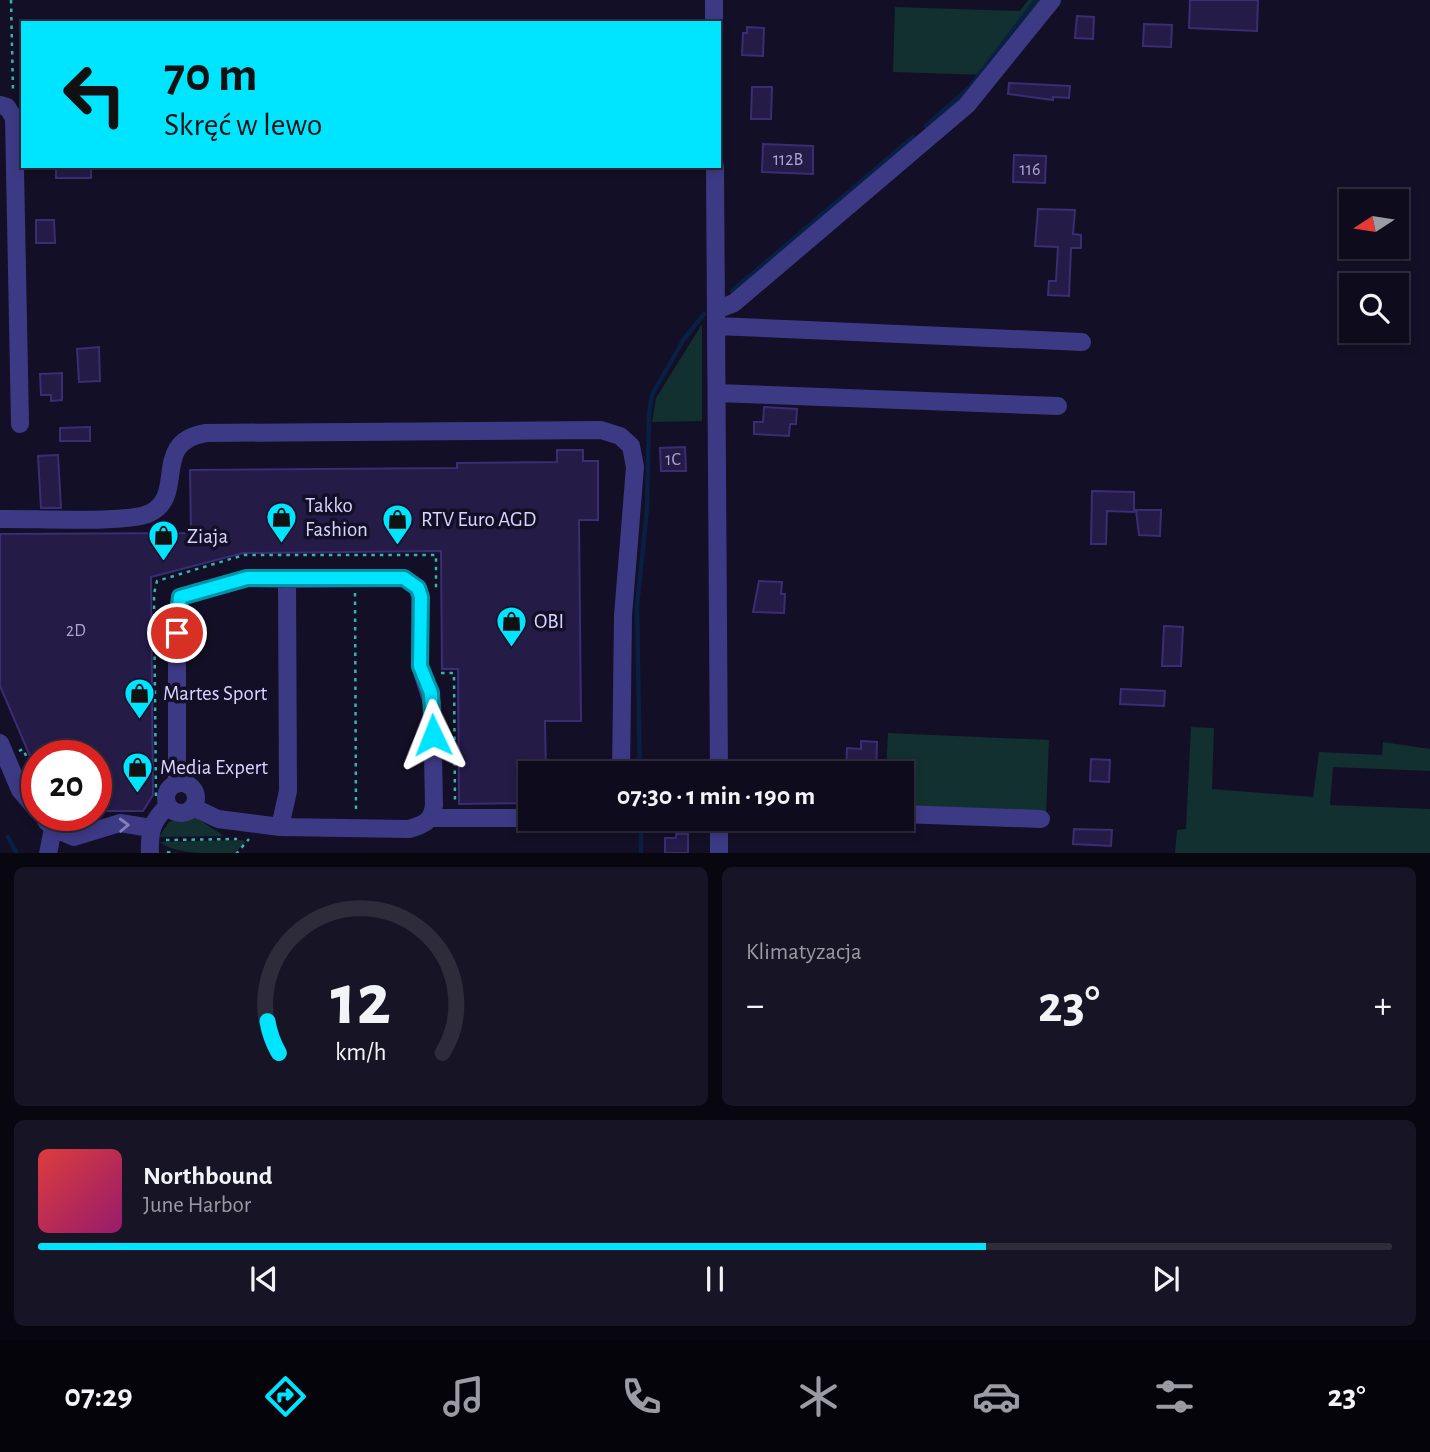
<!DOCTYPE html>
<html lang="pl">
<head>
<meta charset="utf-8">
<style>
	:root { --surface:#0e0b1c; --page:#171425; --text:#f1f3f6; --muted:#9b9ba3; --line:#2e2b3b; --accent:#00e5ff }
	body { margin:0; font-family:"Alegreya Sans",sans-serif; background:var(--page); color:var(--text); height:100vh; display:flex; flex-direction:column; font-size:26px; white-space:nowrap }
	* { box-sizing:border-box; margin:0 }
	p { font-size:23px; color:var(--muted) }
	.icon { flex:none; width:38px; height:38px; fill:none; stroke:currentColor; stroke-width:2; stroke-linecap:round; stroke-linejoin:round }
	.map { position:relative; height:853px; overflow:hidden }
	.sheet { display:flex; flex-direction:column; gap:14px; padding:14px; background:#08060f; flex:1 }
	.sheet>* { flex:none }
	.banner { position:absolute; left:21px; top:21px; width:700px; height:147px; border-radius:0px; box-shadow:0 4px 10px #0003,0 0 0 2px var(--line); background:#00e5ff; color:#111; overflow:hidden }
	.needle { width:46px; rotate:258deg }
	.controls { position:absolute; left:1339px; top:189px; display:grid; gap:14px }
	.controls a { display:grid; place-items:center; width:70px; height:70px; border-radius:0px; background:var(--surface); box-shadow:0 4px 10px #0003,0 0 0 2px var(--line); font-size:35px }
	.speed { position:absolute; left:21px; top:740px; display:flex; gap:14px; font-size:35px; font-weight:700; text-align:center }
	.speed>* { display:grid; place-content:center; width:91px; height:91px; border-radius:50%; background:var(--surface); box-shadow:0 4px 10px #0003,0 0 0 2px var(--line); line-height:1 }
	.speed .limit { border:10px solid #d22; background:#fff; color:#111 }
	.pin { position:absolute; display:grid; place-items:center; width:60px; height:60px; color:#fff; margin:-30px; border:4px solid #fff; border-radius:50%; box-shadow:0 2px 7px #0007 }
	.me { position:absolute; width:77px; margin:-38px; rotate:358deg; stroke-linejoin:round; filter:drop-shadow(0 0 5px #0008) }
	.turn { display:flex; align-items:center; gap:24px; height:147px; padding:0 28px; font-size:32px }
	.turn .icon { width:91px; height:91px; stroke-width:2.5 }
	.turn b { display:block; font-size:49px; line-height:60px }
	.big { font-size:52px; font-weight:600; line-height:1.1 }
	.sheet .tile { flex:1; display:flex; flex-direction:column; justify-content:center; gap:10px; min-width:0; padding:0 24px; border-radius:10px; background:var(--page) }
	.sheet .dial { align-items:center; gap:0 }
	.dial svg { height:182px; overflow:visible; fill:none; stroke:var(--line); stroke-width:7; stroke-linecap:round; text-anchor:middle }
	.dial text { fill:var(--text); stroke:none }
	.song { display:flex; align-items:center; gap:21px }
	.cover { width:84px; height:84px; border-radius:10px; background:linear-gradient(135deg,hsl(0 70% 55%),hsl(320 70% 35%)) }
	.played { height:7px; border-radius:4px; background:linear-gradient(90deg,var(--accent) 70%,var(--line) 70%) }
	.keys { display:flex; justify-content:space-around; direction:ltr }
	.heat { display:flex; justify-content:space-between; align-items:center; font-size:38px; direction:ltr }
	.sheet .tiles { flex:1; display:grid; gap:14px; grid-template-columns:1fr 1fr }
	.tile:last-child { grid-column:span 2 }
	.trip { position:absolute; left:518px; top:761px; width:396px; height:70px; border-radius:0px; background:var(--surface); box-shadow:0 4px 10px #0003,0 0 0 2px var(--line); font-weight:600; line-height:70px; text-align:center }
	.tabs { display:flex; height:112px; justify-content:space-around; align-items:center; background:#06040b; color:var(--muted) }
	.tabs .icon { width:49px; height:49px }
	.tabs .on { color:var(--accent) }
	.tabs b { font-size:32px; color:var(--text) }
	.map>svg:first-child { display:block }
	.green { fill:#12302f }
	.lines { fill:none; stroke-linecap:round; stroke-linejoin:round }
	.stream { stroke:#0a1f44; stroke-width:4.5 }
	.building { fill:#241b47; stroke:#3b2d73; stroke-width:2 }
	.path { stroke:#2fb8b0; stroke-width:2.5; stroke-dasharray:3.5 5; stroke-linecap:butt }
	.minor { stroke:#3d3a85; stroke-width:18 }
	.oneway { stroke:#837fbc }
	.route-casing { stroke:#0095a6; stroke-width:18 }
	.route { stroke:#00e5ff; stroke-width:12 }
	.labels { text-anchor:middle; stroke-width:7; stroke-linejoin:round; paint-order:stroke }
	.number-label { font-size:18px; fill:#aca6d1 }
	.poi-label { font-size:21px; fill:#d9d4ff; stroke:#130f26; text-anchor:start }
</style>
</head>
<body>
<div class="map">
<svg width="1430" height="854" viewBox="0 0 1430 854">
	<rect width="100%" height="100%" fill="#130f26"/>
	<!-- green -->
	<path class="green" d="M 1028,0 L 1044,0 L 986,75 L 893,72 L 895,7 L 1020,11 Z
		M 702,324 L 702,421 L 652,422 L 656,398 Z
		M 1191,727 L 1214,728 L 1212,789 L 1313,797 L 1319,752 L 1382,755 L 1383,742 L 1430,749 L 1430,771 L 1333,767 L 1330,805 L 1430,809 L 1430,853 L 1175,853 L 1177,830 L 1186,829 Z
		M 888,733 L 1049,740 L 1046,815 L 901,808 L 901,774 L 886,774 Z
		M 188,816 L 197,818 L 224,836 L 159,837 L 169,822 Z
		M 243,840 L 245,843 L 233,854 C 213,854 172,854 160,842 Z"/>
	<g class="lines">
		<!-- stream -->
		<path class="stream" d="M 926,126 L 970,87 L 1036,0
			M 732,291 L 913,137
			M 640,774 L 637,606 L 647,509 L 649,414 L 652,395 L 684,339 L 704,314
			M 641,819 L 641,854
			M 8,837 L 17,854"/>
	</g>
	<!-- building -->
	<path class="building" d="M 1190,0 L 1258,0 L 1257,31 L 1189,28 Z
		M 1077,16 L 1094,17 L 1093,39 L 1075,38 Z
		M 1144,24 L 1172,25 L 1171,47 L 1143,46 Z
		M 747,27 L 764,28 L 763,56 L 742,55 L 743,33 L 747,33 Z
		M 1009,83 L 1070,86 L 1069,98 L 1053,97 L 1053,100 L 1008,94 Z
		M 752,87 L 772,87 L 771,119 L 751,119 Z
		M 763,144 L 813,146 L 813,174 L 762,172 Z
		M 1014,155 L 1046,156 L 1045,183 L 1013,182 Z
		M 56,166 L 91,166 L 91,178 L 56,178 Z
		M 1038,209 L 1075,210 L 1073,234 L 1081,235 L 1081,248 L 1071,248 L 1069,296 L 1048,295 L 1049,281 L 1056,281 L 1058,247 L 1035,246 Z
		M 36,220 L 54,220 L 55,243 L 36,243 Z
		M 99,347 L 100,381 L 79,382 L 77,349 Z
		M 62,373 L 62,400 L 51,401 L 51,395 L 41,395 L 40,374 Z
		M 764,407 L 797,409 L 796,424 L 790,424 L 789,436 L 754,434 L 754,422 L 763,422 Z
		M 90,427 L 90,441 L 60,441 L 60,428 Z
		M 685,447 L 686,471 L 661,471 L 660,448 Z
		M 557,450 L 583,450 L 583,461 L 598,461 L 598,520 L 579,520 L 581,721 L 545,721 L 546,774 L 530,774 L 530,803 L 459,804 L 458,669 L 442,669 L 441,551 L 243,553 L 151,577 L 153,795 L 143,811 L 96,811 L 96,756 L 30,756 L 0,686 L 0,534 L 191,533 L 190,470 L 457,468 L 457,463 L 557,462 Z
		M 58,455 L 61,508 L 41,508 L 38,456 Z
		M 1092,491 L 1134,492 L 1134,512 L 1107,511 L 1106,544 L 1091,544 Z
		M 1136,510 L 1161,510 L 1160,536 L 1139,535 Z
		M 759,581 L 782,582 L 781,594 L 785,594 L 784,613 L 753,612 Z
		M 1164,626 L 1183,627 L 1181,666 L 1162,666 Z
		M 1121,689 L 1165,691 L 1164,706 L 1120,704 Z
		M 861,741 L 877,742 L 876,774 L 846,774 L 847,748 L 861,749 Z
		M 1091,759 L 1110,760 L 1109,782 L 1090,781 Z
		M 1074,829 L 1112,830 L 1111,846 L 1073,844 Z
		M 676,834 L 688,834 L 688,853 L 665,853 L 665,838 L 676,838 Z"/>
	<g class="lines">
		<!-- path -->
		<path class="path" d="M 11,0 L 13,91
			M 355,593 L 356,814
			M 441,673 L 454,673 L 455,803
			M 19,751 L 23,749 L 37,780
			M 156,796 L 154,594 L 157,581 L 244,555 L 436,555 L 436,592
			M 166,840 L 237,839
			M 167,852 L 176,854
			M 236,854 L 249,839"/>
		<!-- minor -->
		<path class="minor" d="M 714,0 L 714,23
			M 0,105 L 7,107 L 14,118 L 20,424
			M 715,166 L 719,774
			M 716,310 L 734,303 L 967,105 L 1052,0
			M 716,326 L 1082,342
			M 717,393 L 1058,406
			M 0,519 C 30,518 129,524 150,513 C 187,495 150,442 206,433 L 601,430 L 620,436 L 631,446 L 635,467 L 623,616 L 621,774
			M 404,578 L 418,588 L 420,597 L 420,666 L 432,703 L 434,805 C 432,822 423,825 409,829 L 280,827 L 288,791 L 287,579 Z
			M 0,743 L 20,790 L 37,810
			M166 798a15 15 0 1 1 30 0a15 15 0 1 1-30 0Z
			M 177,784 L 177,616 L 180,597 L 248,578 L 287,579
			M 193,807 L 218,819 L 280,827
			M 901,814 L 1041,819
			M 431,818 L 530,818
			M 719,819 L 719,854
			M 46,821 L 53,828 L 48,854
			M 53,828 L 74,837 L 120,823 L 151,828
			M 150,854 C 149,832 152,820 168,806"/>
	</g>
	<!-- one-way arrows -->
	<defs><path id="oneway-chevron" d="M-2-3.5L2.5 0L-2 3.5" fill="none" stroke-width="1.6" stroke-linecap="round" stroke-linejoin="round" transform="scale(1.75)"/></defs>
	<use class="oneway" href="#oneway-chevron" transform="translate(124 825) rotate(-2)"/>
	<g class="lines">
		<defs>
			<path id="route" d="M 177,633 L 180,597 L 247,578 L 404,578 L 418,588 L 421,597 L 420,666 L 431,693 L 433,735"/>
		</defs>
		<!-- route casing -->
		<use href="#route" class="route-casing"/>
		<!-- route -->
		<use href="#route" class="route"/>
	</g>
	<!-- icons -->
	<defs>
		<symbol id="shop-pin" viewBox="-11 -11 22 30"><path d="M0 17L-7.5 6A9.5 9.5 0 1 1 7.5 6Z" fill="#00e5ff" stroke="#130f26"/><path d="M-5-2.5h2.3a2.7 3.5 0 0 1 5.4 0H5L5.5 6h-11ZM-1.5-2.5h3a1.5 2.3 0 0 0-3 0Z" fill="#111"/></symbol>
	</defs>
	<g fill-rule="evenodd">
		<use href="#shop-pin" x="264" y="500" width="35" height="47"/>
		<use href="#shop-pin" x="380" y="502" width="35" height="47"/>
		<use href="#shop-pin" x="146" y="518" width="35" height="47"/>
		<use href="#shop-pin" x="494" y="604" width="35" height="47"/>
		<use href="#shop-pin" x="122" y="676" width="35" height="47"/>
		<use href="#shop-pin" x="120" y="750" width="35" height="47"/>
	</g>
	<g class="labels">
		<!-- number labels -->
		<g class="number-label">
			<text x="788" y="165">112B</text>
			<text x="1030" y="175">116</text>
			<text x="673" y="465">1C</text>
			<text x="76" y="636">2D</text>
		</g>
		<!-- poi labels -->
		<g class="poi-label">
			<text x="305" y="512">Takko<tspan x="305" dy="24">Fashion</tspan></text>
			<text x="421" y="526">RTV Euro AGD</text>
			<text x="187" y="543">Ziaja</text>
			<text x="534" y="628">OBI</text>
			<text x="163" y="700">Martes Sport</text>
			<text x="160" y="774">Media Expert</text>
		</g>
	</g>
</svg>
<div class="controls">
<a><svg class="needle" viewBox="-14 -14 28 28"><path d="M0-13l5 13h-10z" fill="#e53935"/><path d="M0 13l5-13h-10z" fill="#9b9ba3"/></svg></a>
<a><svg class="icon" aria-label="search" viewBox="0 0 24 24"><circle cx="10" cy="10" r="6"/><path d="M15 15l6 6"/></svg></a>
</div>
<div class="speed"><div class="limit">20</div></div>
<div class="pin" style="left:177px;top:633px;background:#d93025"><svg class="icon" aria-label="arrive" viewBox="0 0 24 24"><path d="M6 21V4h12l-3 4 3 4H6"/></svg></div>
<svg class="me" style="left:433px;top:735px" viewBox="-20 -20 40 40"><path d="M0-17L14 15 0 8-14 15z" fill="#00e5ff" stroke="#fff" stroke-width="4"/></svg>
<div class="trip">07:30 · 1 min · 190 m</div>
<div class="banner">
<div class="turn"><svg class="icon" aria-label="left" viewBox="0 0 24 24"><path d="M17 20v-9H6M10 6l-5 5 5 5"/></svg><div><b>70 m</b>Skręć w lewo</div></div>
</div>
</div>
<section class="sheet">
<div class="tiles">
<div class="tile dial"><svg viewBox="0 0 100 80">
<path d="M14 69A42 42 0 1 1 86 69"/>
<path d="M14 69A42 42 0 0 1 9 55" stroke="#00e5ff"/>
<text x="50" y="56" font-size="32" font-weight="700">12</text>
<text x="50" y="72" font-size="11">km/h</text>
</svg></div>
<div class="tile"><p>Klimatyzacja</p>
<div class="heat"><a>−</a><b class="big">23°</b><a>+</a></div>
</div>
<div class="tile">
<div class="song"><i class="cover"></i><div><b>Northbound</b><p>June Harbor</p></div></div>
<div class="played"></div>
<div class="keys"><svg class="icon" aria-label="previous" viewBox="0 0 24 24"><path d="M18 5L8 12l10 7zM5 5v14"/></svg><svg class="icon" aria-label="pause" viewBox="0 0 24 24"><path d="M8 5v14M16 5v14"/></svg><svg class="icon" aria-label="next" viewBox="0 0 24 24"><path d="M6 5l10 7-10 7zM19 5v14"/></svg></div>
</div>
</div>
</section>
<nav class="tabs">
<b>07:29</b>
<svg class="icon on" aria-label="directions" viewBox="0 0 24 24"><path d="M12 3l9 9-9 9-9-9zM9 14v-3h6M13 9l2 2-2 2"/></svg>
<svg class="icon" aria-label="music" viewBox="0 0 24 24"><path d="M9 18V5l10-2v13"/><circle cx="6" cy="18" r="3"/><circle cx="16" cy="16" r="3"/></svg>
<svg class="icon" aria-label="phone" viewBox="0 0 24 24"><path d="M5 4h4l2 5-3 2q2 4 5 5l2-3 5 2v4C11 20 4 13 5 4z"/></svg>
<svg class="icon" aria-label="climate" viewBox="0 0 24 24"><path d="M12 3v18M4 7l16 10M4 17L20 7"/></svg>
<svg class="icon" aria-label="car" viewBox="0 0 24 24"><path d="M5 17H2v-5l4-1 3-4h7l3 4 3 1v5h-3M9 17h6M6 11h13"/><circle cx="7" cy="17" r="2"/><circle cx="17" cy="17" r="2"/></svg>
<svg class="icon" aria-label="filters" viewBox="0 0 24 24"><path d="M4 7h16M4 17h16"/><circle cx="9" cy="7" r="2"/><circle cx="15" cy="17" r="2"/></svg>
<b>23°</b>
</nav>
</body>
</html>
